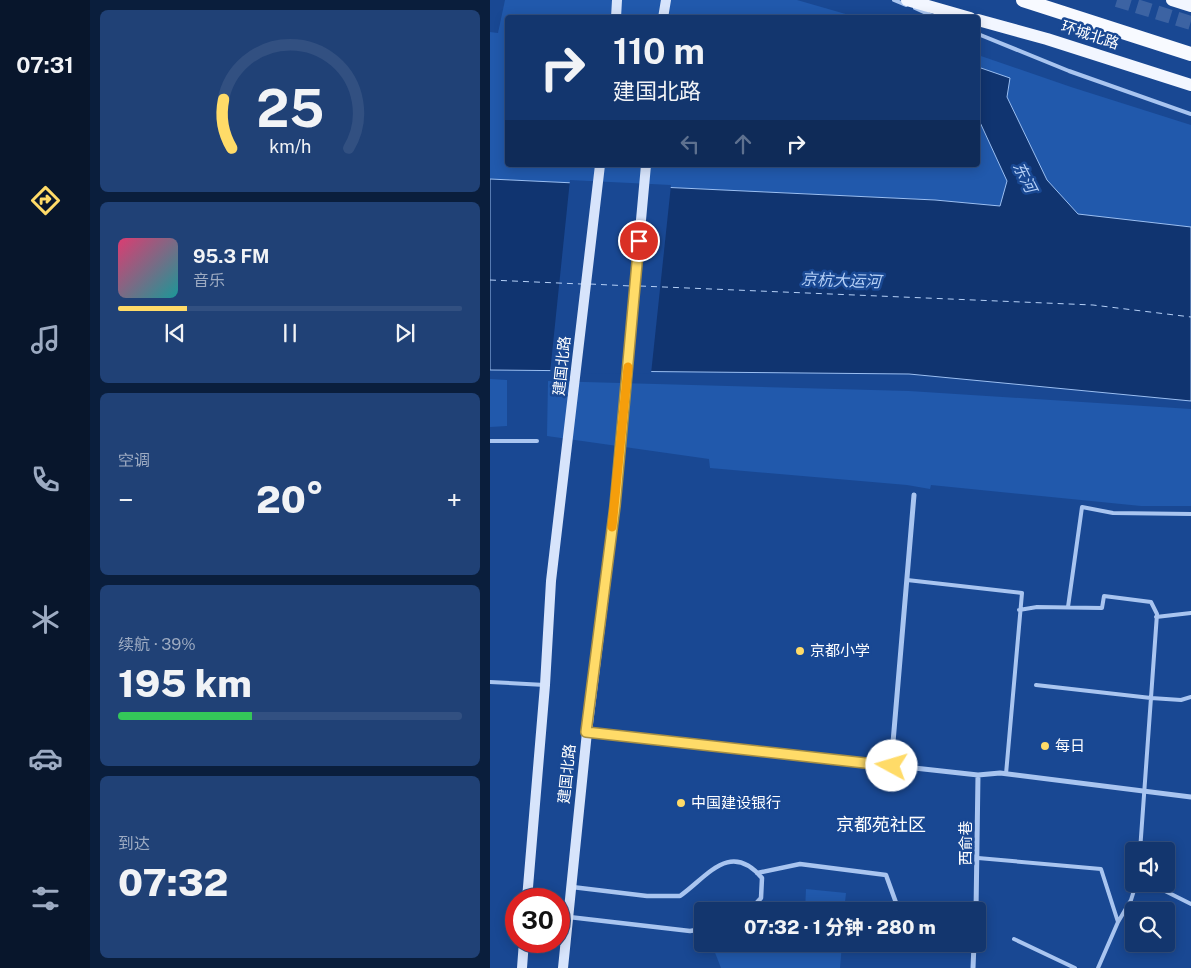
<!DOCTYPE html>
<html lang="zh">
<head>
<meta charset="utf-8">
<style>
	:root { --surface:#13366e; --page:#204176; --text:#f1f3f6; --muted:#9dabc2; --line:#325081; --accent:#ffdb68 }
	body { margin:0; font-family:"Public Sans","Noto Sans SC",sans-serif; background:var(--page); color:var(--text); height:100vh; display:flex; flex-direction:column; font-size:19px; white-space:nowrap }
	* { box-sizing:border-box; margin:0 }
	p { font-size:16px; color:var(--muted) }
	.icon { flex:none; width:28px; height:28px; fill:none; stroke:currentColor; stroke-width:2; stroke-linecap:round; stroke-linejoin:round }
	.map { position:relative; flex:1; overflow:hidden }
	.details { display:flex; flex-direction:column; gap:10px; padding:10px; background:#0a1e3c; width:400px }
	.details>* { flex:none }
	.top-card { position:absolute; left:15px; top:15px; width:475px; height:152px; border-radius:5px; box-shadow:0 2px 12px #0003,0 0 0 1px var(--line); background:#13366e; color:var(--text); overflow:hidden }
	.tools { position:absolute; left:635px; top:842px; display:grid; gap:10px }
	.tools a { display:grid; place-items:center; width:50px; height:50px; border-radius:5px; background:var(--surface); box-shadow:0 2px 12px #0003,0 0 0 1px var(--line); font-size:25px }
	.speed { position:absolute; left:15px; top:888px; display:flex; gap:10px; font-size:25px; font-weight:700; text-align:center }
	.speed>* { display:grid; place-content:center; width:65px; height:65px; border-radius:50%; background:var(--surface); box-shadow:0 2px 12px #0003,0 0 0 1px var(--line); line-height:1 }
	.speed .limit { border:8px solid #d22; background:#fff; color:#111 }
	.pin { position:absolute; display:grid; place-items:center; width:42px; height:42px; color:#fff; margin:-21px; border:2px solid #fff; border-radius:50%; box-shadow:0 1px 5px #0007 }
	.me { position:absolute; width:55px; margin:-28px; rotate:276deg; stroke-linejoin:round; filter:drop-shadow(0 0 4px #0008) }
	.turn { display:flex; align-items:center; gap:18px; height:105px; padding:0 25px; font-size:22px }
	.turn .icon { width:65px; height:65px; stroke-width:2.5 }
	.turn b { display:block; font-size:35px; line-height:42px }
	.lanes { display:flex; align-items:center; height:48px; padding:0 25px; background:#0003; justify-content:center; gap:25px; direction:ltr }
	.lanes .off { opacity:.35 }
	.big { font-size:38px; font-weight:800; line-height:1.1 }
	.details .widget { flex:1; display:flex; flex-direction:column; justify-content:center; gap:8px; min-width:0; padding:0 18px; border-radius:8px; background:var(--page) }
	.details .dial { align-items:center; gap:0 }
	.dial svg { height:130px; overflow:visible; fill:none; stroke:var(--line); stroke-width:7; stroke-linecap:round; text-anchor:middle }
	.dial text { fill:var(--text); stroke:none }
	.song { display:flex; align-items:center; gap:15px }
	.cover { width:60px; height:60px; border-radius:8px; background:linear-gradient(135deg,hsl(340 70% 55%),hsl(180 70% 35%)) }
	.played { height:5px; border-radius:2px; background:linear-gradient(90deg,var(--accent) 20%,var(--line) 20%) }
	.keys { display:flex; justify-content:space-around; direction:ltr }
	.heat { display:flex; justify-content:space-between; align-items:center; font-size:28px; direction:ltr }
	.charge { height:8px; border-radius:4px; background:linear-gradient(90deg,#34c759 39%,var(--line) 0) }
	.trip { position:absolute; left:204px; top:902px; width:292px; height:50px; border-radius:5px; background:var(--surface); box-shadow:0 2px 12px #0003,0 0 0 1px var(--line); font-weight:800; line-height:50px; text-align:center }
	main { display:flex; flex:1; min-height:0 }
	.tab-bar { display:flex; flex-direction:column; width:90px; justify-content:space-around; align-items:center; background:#08162c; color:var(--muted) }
	.tab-bar .icon { width:35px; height:35px }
	.tab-bar .current { color:var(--accent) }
	.tab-bar b { font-size:22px; color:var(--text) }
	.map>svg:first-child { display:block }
	.green { fill:#2159ac }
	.water { fill:#103470; stroke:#9bbff2 }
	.pier { fill:#194893 }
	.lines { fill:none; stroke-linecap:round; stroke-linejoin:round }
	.ferry { stroke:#b5d0f7; stroke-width:1; stroke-dasharray:6 5; stroke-linecap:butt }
	.trunk-tunnel { stroke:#3c63a3; stroke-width:14; stroke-dasharray:14 7; stroke-linecap:butt }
	.service { stroke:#a9c5f0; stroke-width:4 }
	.pedestrian { stroke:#a9c5f0; stroke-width:4.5 }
	.minor { stroke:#a9c5f0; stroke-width:5 }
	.secondary { stroke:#d7e4fb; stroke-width:10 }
	.primary { stroke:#f2f6ff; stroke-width:12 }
	.trunk { stroke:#f8faff; stroke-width:14 }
	.route-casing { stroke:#a68e44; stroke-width:12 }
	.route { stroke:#ffdb68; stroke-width:9 }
	.slow { stroke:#f59e0b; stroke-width:9 }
	.poi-dot { fill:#ffdb68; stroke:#194893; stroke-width:2 }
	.labels { text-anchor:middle; stroke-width:5; stroke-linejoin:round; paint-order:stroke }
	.street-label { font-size:15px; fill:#fff; stroke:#194893 }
	.poi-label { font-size:15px; fill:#fff; stroke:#194893; text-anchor:start }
	.water-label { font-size:16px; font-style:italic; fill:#b5d0f7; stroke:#194893 }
	.quarter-label { font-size:18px; fill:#fff; stroke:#194893 }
</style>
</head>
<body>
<main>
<nav class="tab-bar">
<b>07:31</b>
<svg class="icon current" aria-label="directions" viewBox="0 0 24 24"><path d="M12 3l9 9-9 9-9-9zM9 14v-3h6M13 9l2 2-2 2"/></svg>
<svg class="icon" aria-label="music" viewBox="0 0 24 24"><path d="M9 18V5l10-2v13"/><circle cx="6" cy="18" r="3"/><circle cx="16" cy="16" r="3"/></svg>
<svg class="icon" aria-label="phone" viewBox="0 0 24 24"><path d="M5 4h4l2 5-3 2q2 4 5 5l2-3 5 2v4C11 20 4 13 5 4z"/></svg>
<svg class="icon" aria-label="climate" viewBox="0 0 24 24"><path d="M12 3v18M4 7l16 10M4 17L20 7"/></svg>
<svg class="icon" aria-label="car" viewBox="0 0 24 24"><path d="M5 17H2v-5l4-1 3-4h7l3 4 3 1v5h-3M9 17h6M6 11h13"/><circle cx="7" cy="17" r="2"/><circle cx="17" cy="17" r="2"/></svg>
<svg class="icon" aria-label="filters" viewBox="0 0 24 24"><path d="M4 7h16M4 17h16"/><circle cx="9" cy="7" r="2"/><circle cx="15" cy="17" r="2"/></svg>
</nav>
<section class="details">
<div class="widget dial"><svg viewBox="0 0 100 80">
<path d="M14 69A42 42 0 1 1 86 69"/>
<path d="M14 69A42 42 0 0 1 9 39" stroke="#ffdb68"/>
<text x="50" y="56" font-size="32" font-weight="700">25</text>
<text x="50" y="72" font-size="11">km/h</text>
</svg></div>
<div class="widget">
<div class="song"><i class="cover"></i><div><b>95.3 FM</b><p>音乐</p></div></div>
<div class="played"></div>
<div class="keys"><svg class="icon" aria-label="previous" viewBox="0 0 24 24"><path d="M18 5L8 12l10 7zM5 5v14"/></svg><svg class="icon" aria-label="pause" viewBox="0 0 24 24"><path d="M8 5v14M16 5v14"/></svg><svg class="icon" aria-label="next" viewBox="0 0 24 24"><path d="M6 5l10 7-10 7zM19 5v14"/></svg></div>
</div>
<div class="widget"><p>空调</p>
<div class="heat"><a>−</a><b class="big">20°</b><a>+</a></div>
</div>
<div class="widget"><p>续航 · 39%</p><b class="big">195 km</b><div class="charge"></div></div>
<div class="widget"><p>到达</p><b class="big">07:32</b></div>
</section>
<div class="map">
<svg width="701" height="968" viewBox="0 0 701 968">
	<rect width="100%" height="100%" fill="#194893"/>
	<!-- green -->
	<path class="green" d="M 15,0 L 307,0 L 366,17 L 18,18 L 18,165 L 488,165 L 488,55 L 581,87 L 701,125 L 701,227 L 445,200 L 0,179 L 0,32 L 8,33 Z
		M 0,379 L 17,380 L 17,426 L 0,427 Z
		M 58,381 L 419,391 L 701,409 L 701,506 L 651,506 L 441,485 L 440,489 L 417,485 L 220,468 L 219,459 L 57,436 Z
		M 316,889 L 356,893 L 354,911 L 315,911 Z
		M 244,944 L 352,944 L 350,968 L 231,968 L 224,950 Z"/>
	<!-- water -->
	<path class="water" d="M 488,67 L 520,78 L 517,97 L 557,180 L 588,214 L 701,227 L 701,401 L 419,374 L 0,370 L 0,179 L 445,200 L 510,206 L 517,181 L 488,118 Z"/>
	<!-- pier -->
	<path class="pier" d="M 80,180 L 181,185 L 161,374 L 60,373 Z"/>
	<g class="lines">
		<!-- ferry -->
		<path class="ferry" d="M 0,280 L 91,284
			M 100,284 L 141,286
			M 150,286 L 603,305 L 701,317"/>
		<!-- trunk-tunnel -->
		<path class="trunk-tunnel" d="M 627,0 L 701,23"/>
		<!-- service -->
		<path class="service" d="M 404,0 L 416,5
			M 425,8 L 447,18
			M 488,34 L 579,71 L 701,114
			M 0,441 L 47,441
			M 417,580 L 532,593 L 516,774
			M 578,607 L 592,507 L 623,513 L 701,514
			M 529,610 L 547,607 L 612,608 L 614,596 L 661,602 L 667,614 L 650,851
			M 666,617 L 701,613
			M 0,682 L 55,685
			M 546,685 L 661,698 L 691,700 L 701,697
			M 488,858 L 611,869 L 628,922
			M 661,884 L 701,904
			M 524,939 L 585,968
			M 608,968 L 628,922 L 641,900 L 646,884"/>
		<!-- pedestrian -->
		<path class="pedestrian" d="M 267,873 L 310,864 L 396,875 L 409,911
			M 82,887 L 157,896 L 190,896 C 217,877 240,840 272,878 L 271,898 L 259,911
			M 79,917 L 200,931 L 212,929"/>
		<!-- minor -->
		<path class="minor" d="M 97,732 L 488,775 L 510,773 L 701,797
			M 401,766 L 424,495
			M 486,911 L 488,775
			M 483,968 L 484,944"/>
		<!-- secondary -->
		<path class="secondary" d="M 126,18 L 127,0
			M 173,18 L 176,0
			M 37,899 L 55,685 L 61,581 L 110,165
			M 32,968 L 34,941
			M 73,968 L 97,732 L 125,506 L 156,165"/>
		<!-- primary -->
		<path class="primary" d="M 417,0 L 480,18
			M 682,0 L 701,6
			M 488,20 L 557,39 L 701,85"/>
		<!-- trunk -->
		<path class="trunk" d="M 533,0 L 701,54"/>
	</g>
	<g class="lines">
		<defs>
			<path id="route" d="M 149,241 L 125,506 L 96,732 L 402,766"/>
		</defs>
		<!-- route casing -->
		<use href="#route" class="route-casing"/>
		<!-- route -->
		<use href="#route" class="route"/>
		<!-- slow -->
		<path class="slow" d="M 122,527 L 138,367"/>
	</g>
	<!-- markers -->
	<g class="poi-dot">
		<circle cx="310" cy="651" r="5"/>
		<circle cx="555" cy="746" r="5"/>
		<circle cx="191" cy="803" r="5"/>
	</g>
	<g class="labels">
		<!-- street labels -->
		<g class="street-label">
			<text transform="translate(600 35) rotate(18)" y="5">环城北路</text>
			<text transform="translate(72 366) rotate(-84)" y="5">建国北路</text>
			<text transform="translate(77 774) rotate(-84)" y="5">建国北路</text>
			<text transform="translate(476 843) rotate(-90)" y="5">西俞巷</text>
		</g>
		<!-- poi labels -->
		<g class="poi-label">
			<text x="320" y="656">京都小学</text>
			<text x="565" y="751">每日</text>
			<text x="201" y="808">中国建设银行</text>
		</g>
		<!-- water labels -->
		<g class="water-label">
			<text transform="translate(535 177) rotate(63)" y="6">东河</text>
			<text transform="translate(351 280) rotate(2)" y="6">京杭大运河</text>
		</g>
		<!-- quarter labels -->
		<g class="quarter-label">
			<text x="391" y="831">京都苑社区</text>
		</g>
	</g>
</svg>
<div class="tools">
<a><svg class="icon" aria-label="sound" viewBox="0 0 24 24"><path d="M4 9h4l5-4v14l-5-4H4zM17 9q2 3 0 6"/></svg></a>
<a><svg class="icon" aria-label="search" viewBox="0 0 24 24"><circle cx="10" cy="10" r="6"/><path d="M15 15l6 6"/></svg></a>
</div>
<div class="speed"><div class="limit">30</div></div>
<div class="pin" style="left:149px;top:241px;background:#d93025"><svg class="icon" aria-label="arrive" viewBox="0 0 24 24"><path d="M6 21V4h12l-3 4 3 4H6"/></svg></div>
<svg class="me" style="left:402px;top:766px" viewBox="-20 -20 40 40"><circle r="19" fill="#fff"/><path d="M0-13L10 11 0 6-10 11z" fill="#ffdb68"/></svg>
<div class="trip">07:32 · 1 分钟 · 280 m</div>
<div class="top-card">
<div class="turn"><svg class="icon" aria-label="right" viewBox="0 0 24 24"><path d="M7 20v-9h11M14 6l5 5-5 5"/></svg><div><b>110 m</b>建国北路</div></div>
<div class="lanes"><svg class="icon off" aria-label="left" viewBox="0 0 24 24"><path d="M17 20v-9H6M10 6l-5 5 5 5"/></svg><svg class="icon off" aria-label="ahead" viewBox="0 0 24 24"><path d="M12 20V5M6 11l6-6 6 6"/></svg><svg class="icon" aria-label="right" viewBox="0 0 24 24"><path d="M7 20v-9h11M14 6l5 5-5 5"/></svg></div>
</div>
</div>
</main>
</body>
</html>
